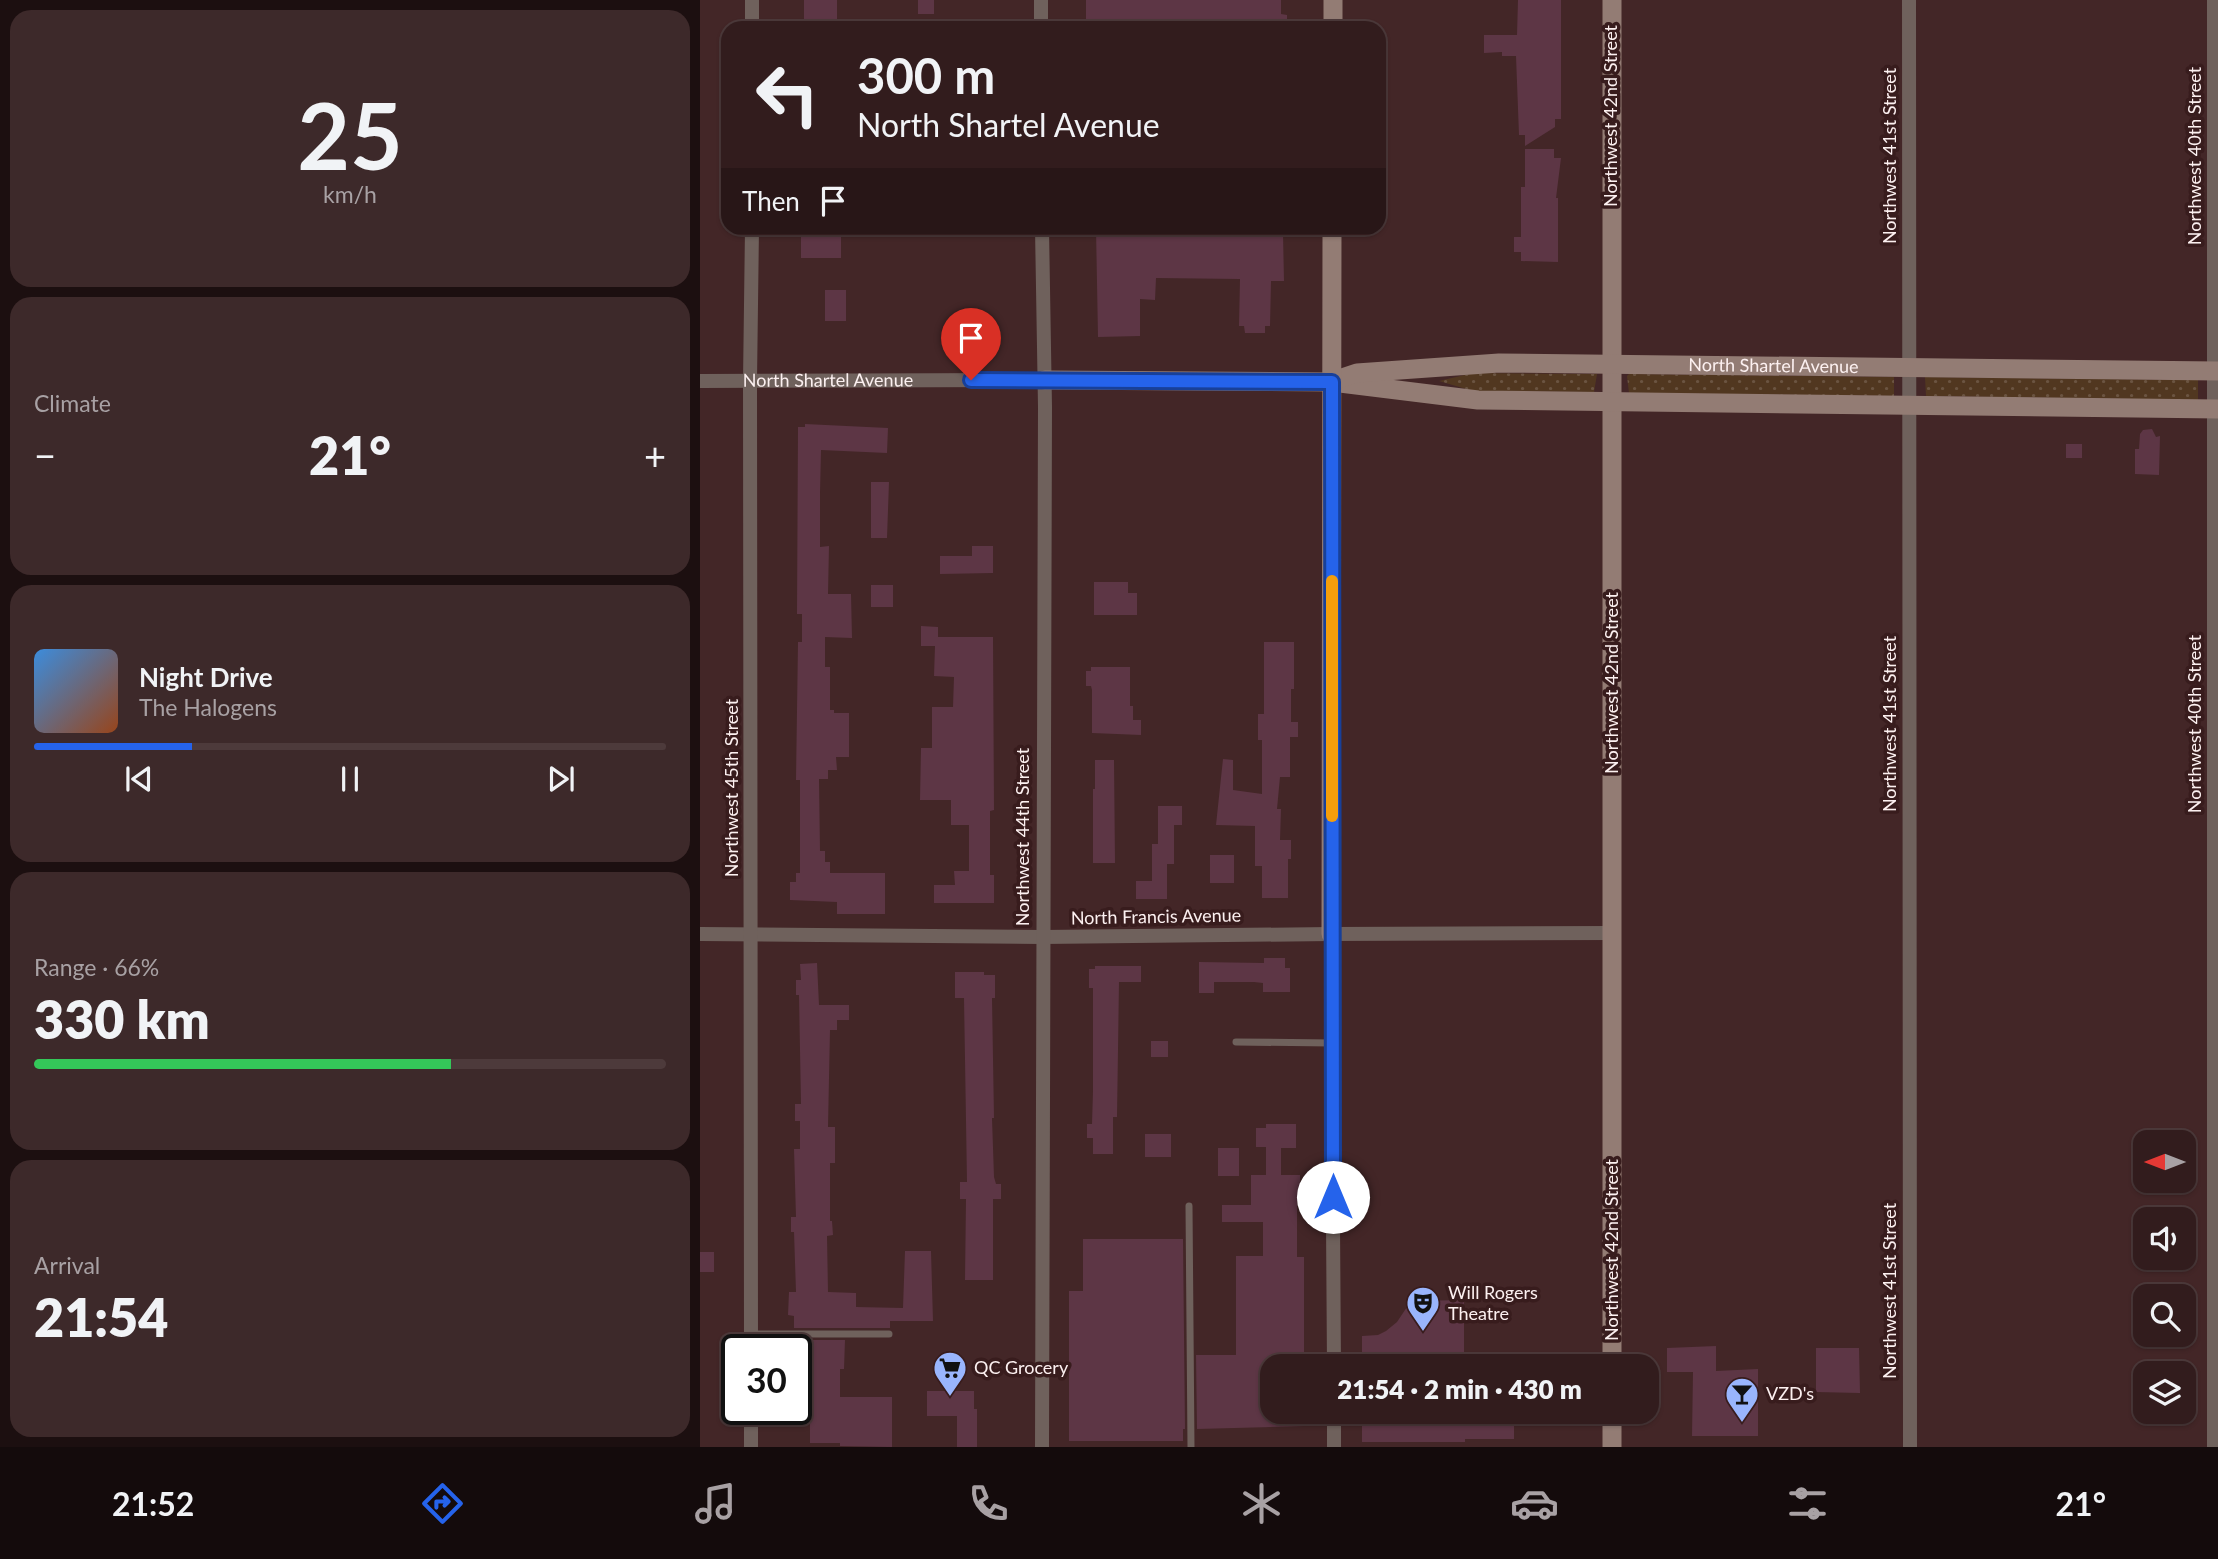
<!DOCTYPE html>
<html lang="en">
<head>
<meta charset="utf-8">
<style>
	:root { --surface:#321c1d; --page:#3d292a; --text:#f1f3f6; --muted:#a8a1a4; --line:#4d3a3b; --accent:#2563eb }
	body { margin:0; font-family:Lato,sans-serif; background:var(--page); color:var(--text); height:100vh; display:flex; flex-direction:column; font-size:26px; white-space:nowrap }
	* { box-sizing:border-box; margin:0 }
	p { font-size:23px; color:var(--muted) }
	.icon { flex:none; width:38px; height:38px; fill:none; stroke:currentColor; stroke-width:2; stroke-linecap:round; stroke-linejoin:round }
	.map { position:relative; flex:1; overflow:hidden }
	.sheet { display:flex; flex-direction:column; gap:10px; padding:10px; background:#1c0f10; width:700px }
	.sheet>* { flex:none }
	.hud { position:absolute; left:21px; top:21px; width:665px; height:214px; border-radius:21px; box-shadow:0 2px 5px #0004,0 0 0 2px var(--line); background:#321c1d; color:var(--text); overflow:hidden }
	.needle { width:46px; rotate:270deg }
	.buttons { position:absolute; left:1433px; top:1130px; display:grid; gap:14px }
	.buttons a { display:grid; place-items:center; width:63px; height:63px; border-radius:14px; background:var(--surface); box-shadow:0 2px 5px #0004,0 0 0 2px var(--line); font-size:35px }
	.speed { position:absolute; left:21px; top:1334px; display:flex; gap:14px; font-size:35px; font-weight:700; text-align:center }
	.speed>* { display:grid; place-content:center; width:91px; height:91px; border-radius:50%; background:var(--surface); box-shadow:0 2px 5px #0004,0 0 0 2px var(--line); line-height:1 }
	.speed .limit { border:4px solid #111; border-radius:10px; background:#fff; color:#111 }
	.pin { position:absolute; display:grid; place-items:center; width:60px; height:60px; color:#fff; margin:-72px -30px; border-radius:50% 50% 50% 0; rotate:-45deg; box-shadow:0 0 7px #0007 }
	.pin .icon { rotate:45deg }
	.me { position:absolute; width:77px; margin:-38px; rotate:0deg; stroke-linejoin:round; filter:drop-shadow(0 0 5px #0008) }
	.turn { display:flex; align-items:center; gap:24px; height:147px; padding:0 21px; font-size:32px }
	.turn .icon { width:91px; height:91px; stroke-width:2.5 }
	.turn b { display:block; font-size:49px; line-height:60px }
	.then { display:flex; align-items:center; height:66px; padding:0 21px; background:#0003; gap:14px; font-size:26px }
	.big { font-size:52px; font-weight:800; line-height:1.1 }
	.sheet .card { flex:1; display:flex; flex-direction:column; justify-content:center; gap:10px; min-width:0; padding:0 24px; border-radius:21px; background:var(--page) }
	.sheet .dial { align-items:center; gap:0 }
	.dial b { font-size:91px; line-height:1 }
	.song { display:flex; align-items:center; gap:21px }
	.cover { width:84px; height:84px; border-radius:10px; background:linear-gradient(135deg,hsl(210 70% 55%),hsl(20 70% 35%)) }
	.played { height:7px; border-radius:4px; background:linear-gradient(90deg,var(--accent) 25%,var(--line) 25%) }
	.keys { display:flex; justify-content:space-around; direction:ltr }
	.heat { display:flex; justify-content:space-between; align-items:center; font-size:38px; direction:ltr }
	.charge { height:10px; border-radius:5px; background:linear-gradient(90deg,#34c759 66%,var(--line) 0) }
	.trip { position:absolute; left:560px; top:1354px; width:399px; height:70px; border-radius:21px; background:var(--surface); box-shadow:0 2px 5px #0004,0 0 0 2px var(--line); font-weight:800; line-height:70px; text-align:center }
	.tab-bar { display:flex; height:112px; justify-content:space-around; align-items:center; background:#140b0c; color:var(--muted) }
	.tab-bar .icon { width:49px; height:49px }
	.tab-bar .on { color:var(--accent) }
	.tab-bar b { font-size:32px; color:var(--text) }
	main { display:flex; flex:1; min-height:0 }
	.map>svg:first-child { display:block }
	.grass { fill:url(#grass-dots) }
	.building { fill:#5d3645 }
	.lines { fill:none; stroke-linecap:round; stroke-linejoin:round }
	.lane { stroke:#6f615c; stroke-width:7 }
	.street { stroke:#6f615c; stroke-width:14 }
	.secondary { stroke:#937c74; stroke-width:19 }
	.route-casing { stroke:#184099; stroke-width:18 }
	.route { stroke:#2563eb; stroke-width:12 }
	.slow { stroke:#f59e0b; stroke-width:12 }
	.labels { text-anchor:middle; stroke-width:7; stroke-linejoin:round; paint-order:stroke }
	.street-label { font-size:18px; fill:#fcf0f0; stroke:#381c1d }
	.poi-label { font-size:18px; fill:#fcf0f0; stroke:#381c1d; text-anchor:start }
</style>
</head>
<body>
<main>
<section class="sheet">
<div class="card dial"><b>25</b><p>km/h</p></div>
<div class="card"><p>Climate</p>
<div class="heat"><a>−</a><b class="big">21°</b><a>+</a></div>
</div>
<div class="card">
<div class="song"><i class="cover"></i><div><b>Night Drive</b><p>The Halogens</p></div></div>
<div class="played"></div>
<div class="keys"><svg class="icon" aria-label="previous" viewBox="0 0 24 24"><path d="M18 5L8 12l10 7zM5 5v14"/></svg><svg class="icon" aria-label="pause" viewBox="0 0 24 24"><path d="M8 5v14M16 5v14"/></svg><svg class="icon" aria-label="next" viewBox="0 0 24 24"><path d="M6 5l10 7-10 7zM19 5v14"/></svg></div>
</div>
<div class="card"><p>Range · 66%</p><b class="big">330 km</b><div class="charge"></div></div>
<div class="card"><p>Arrival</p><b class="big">21:54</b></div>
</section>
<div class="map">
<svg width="1518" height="1447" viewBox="0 0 1518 1447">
	<defs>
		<pattern id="grass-dots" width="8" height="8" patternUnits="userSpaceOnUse" patternTransform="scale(1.75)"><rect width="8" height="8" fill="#513720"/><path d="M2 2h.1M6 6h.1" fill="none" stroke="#6b5441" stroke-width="1.8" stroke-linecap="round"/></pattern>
	</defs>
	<rect width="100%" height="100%" fill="#432627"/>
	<!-- grass -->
	<path class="grass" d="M 773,373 L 897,374 L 894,392 L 773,391 L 739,381 Z
		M 929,374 L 1194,377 L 1194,396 L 929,393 L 927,376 Z
		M 1225,377 L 1498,380 L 1498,400 L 1226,396 Z"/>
	<!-- building -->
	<path class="building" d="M 104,0 L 137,0 L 137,28 L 104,28 Z
		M 218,0 L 234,0 L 234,14 L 218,14 Z
		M 386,0 L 581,0 L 581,14 L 587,15 L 587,28 L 494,28 L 494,25 L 456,28 L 386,28 Z
		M 818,0 L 861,0 L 861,119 L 855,119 L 855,127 L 825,146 L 825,135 L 819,135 L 816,56 L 802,56 L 802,52 L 784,53 L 784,35 L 817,35 Z
		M 825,149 L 854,149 L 854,158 L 861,158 L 856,198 L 858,198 L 858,262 L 821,261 L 821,252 L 814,252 L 814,237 L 821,237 L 821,187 L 825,187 Z
		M 396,228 L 575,228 L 575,233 L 583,233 L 584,281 L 571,281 L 570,326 L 565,326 L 565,333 L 545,333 L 544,326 L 539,326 L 540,279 L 456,278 L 455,300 L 440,299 L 440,336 L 398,337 Z
		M 101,235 L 141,235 L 141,258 L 101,258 Z
		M 125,290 L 146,290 L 146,321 L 125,321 Z
		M 105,424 L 188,428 L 187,453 L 121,450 L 120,493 L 120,547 L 129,546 L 128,594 L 151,594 L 152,638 L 125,637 L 125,667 L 130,667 L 130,710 L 134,710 L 134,713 L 149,713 L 149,757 L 136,757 L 137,770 L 128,770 L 128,779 L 119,779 L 120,851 L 125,851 L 125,862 L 130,862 L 130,873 L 185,873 L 185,914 L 137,914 L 137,902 L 90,900 L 90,882 L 96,882 L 96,873 L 100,873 L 100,780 L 96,780 L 98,642 L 102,642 L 102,614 L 97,614 L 98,427 L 105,427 Z
		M 1452,429 L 1456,437 L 1460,436 L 1459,475 L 1435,474 L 1435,449 L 1439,449 L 1440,434 L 1443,430 Z
		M 1366,444 L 1382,444 L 1382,458 L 1366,458 Z
		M 171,482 L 189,482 L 187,538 L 171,538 Z
		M 272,546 L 293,546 L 293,573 L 240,574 L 240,556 L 272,556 Z
		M 394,582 L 428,582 L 428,593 L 437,593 L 437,615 L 394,615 Z
		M 171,585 L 193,585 L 193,607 L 171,607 Z
		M 221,626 L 238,627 L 238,637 L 293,637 L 294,810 L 290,811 L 290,875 L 294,875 L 294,903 L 234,903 L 234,885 L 255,885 L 254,871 L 269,871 L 269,825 L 251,825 L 251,800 L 220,800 L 221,748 L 232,748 L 232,707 L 253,707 L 254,677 L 234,676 L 235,646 L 221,646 Z
		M 564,642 L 594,642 L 594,689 L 591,689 L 591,722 L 598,722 L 598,737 L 590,737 L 590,777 L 580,777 L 577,809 L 581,809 L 580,840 L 591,840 L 591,859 L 588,859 L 588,898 L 562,898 L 562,866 L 555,866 L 555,826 L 516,825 L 523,759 L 533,760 L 533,790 L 562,794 L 562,740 L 558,740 L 558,714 L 564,714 Z
		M 391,667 L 430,667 L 430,706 L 433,706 L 433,720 L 441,720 L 441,735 L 392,733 L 392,690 L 391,686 L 386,686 L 386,671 L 391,671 Z
		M 395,760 L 414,760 L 415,863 L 393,863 L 393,789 L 395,789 Z
		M 458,806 L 482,806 L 482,825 L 474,825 L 474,864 L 467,864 L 467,899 L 436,899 L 436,881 L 452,881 L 452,844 L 458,844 Z
		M 510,855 L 534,855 L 534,883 L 510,883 Z
		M 564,958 L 585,958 L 585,968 L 590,968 L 590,992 L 563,992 L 563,983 L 554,982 L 514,982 L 514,993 L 499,993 L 499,962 L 564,963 Z
		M 117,963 L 119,1005 L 149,1005 L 149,1020 L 137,1020 L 137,1030 L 130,1030 L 128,1127 L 135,1127 L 135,1163 L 130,1163 L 130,1221 L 132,1221 L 133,1235 L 127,1236 L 128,1292 L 156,1293 L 156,1307 L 203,1308 L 205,1251 L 231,1251 L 233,1321 L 190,1321 L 190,1328 L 94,1328 L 94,1316 L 88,1315 L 89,1292 L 96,1292 L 94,1232 L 91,1232 L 91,1217 L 96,1217 L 94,1149 L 100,1149 L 100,1121 L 95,1121 L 95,1104 L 101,1104 L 99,995 L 96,995 L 96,980 L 101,980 L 100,964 Z
		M 395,966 L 441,966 L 441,982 L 419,982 L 417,1117 L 413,1117 L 413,1154 L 393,1154 L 393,1138 L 387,1138 L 387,1124 L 392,1124 L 393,1091 L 393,988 L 389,988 L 389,969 L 395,969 Z
		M 255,972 L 284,972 L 284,975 L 295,975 L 295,998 L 292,998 L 294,1118 L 292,1118 L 294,1177 L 296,1184 L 301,1184 L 301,1199 L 293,1199 L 293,1280 L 265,1280 L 266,1199 L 260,1199 L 260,1182 L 267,1182 L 264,998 L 255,998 Z
		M 451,1041 L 468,1041 L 468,1057 L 451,1057 Z
		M 566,1124 L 596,1124 L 596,1148 L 581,1148 L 581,1175 L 600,1175 L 600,1201 L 597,1201 L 597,1257 L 604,1257 L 604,1367 L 572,1367 L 572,1412 L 604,1412 L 604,1426 L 497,1429 L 496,1355 L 536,1355 L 536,1256 L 563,1256 L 563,1222 L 522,1222 L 522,1205 L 551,1205 L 551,1175 L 566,1175 L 566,1147 L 556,1147 L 556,1128 L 566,1128 Z
		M 445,1134 L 471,1134 L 471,1157 L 445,1157 Z
		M 518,1148 L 539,1148 L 539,1176 L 518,1176 Z
		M 383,1239 L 483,1239 L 485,1429 L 483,1429 L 483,1441 L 369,1441 L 369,1291 L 383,1291 Z
		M 0,1252 L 14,1252 L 14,1272 L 0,1272 Z
		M 764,1300 L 764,1367 L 662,1367 L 662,1336 L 678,1335 L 686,1331 L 697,1322 L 711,1301 Z
		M 94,1340 L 145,1340 L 144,1369 L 140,1369 L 140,1397 L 192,1397 L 192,1447 L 140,1446 L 140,1443 L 110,1443 L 110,1369 L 96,1369 L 96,1349 L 93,1349 Z
		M 1016,1346 L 1016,1371 L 1058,1369 L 1058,1436 L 992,1436 L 993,1372 L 967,1372 L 967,1348 Z
		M 1116,1348 L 1159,1348 L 1160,1393 L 1116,1392 Z
		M 227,1391 L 274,1391 L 274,1409 L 277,1409 L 277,1447 L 257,1447 L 257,1416 L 227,1416 Z
		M 662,1412 L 814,1412 L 814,1439 L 765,1439 L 765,1442 L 662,1442 Z"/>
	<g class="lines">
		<!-- lane -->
		<path class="lane" d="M 536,1042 L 632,1043
			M 489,1206 L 491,1447
			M 51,1334 L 189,1334"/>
		<!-- street -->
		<g class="street">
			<path d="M 52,0 L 52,28"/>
			<path d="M 341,0 L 341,28"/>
			<path d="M 1209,0 L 1210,1447"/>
			<path id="s1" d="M 0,381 L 345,380"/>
			<path d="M 0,934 L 342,937 L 631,934 L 913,933"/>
			<path d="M 631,934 L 634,1367"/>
			<path d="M 51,1349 L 50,381 L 52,228"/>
			<path d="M 634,1412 L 634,1447"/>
			<path d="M 51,1447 L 51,1409"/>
			<path d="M 342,1447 L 345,407 L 342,228"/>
			<path d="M 1514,1447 L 1514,0"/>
		</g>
		<!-- secondary -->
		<g class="secondary">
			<path d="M 912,0 L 912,1367"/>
			<path d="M 633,28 L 633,0"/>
			<path d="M 345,380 L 632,382 L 778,400 L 1518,409"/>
			<path id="s2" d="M 636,380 L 657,373 L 799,363 L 1518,371"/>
			<path d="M 631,934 L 632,228"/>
			<path d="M 912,1447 L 912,1412"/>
		</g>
	</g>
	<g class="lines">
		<defs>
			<path id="route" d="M 271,380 L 632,382 L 633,1197"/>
		</defs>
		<!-- route casing -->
		<use href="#route" class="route-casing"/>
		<!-- route -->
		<use href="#route" class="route"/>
		<!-- slow -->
		<path class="slow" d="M 632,816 L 632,581"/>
	</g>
	<!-- icons -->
	<defs>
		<symbol id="theatre-pin" viewBox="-11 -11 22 30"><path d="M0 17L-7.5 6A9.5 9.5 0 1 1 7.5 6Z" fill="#99b5fd" stroke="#381c1d"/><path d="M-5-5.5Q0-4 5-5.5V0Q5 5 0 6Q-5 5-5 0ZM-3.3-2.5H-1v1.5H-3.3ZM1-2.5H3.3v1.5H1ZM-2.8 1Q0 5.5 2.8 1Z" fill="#111"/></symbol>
		<symbol id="supermarket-pin" viewBox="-11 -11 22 30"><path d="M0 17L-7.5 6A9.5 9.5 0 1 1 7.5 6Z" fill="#99b5fd" stroke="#381c1d"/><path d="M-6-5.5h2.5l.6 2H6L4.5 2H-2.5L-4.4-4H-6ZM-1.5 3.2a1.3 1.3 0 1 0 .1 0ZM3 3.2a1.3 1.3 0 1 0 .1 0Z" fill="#111"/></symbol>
		<symbol id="bar-pin" viewBox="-11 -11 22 30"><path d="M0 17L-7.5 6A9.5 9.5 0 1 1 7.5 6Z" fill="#99b5fd" stroke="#381c1d"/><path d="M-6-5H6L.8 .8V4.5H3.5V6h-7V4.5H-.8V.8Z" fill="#111"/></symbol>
	</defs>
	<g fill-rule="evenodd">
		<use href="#theatre-pin" x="704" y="1284" width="38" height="52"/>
		<use href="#supermarket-pin" x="231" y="1349" width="38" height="52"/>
		<use href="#bar-pin" x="1023" y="1375" width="38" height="52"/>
	</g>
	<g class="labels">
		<!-- street labels -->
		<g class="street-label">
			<text transform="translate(911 116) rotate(-90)" y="6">Northwest 42nd Street</text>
			<text transform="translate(1190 156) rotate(-90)" y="6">Northwest 41st Street</text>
			<text transform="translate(1495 156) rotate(-90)" y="6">Northwest 40th Street</text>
			<text dy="6" stroke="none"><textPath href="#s2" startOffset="439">North Shartel Avenue</textPath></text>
			<text dy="6" stroke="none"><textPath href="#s1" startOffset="128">North Shartel Avenue</textPath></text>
			<text transform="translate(912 683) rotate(-90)" y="6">Northwest 42nd Street</text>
			<text transform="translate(1190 724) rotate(-90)" y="6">Northwest 41st Street</text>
			<text transform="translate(1495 724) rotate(-90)" y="6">Northwest 40th Street</text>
			<text transform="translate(32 788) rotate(-90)" y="6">Northwest 45th Street</text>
			<text transform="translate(323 837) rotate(-90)" y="6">Northwest 44th Street</text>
			<text transform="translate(456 917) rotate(-1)" y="6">North Francis Avenue</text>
			<text transform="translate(912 1250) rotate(-90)" y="6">Northwest 42nd Street</text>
			<text transform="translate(1190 1291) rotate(-90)" y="6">Northwest 41st Street</text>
		</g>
		<!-- poi labels -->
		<g class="poi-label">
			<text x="748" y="1299">Will Rogers<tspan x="748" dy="21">Theatre</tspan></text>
			<text x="274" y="1374">QC Grocery</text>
			<text x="1066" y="1400">VZD's</text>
		</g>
	</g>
</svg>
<div class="buttons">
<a><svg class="needle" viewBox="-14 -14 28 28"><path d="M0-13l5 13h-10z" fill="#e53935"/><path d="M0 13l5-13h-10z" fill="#a8a1a4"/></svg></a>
<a><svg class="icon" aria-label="sound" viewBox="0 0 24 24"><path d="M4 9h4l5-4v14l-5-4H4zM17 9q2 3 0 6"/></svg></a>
<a><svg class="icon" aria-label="search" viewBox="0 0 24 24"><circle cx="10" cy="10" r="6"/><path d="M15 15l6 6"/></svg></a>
<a><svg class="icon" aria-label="layers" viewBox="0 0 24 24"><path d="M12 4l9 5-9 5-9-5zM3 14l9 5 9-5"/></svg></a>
</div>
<div class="speed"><div class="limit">30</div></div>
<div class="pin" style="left:271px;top:380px;background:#d93025"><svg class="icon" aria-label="arrive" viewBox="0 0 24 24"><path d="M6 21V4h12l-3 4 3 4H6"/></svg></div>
<svg class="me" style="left:633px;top:1197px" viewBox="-20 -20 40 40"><circle r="19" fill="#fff"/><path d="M0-13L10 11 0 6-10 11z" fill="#2563eb"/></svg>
<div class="trip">21:54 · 2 min · 430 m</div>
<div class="hud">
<div class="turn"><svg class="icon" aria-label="left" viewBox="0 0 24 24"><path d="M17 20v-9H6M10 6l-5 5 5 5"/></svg><div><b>300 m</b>North Shartel Avenue</div></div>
<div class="then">Then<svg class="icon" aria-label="arrive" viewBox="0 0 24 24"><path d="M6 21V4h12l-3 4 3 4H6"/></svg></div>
</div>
</div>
</main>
<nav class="tab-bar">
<b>21:52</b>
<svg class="icon on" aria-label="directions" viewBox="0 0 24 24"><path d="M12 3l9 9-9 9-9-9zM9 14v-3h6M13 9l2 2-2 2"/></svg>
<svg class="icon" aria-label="music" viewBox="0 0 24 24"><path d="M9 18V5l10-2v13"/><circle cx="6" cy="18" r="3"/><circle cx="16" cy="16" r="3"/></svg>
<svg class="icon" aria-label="phone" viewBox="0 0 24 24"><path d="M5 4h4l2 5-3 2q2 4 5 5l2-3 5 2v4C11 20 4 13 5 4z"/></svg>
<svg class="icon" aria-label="climate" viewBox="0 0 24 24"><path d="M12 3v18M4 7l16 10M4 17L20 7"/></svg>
<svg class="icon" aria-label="car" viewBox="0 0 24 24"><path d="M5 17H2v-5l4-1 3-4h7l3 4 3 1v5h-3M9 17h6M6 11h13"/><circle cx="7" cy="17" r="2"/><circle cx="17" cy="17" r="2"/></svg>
<svg class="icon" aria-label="filters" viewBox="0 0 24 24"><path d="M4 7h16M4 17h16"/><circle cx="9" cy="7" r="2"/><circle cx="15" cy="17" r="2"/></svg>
<b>21°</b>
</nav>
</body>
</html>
